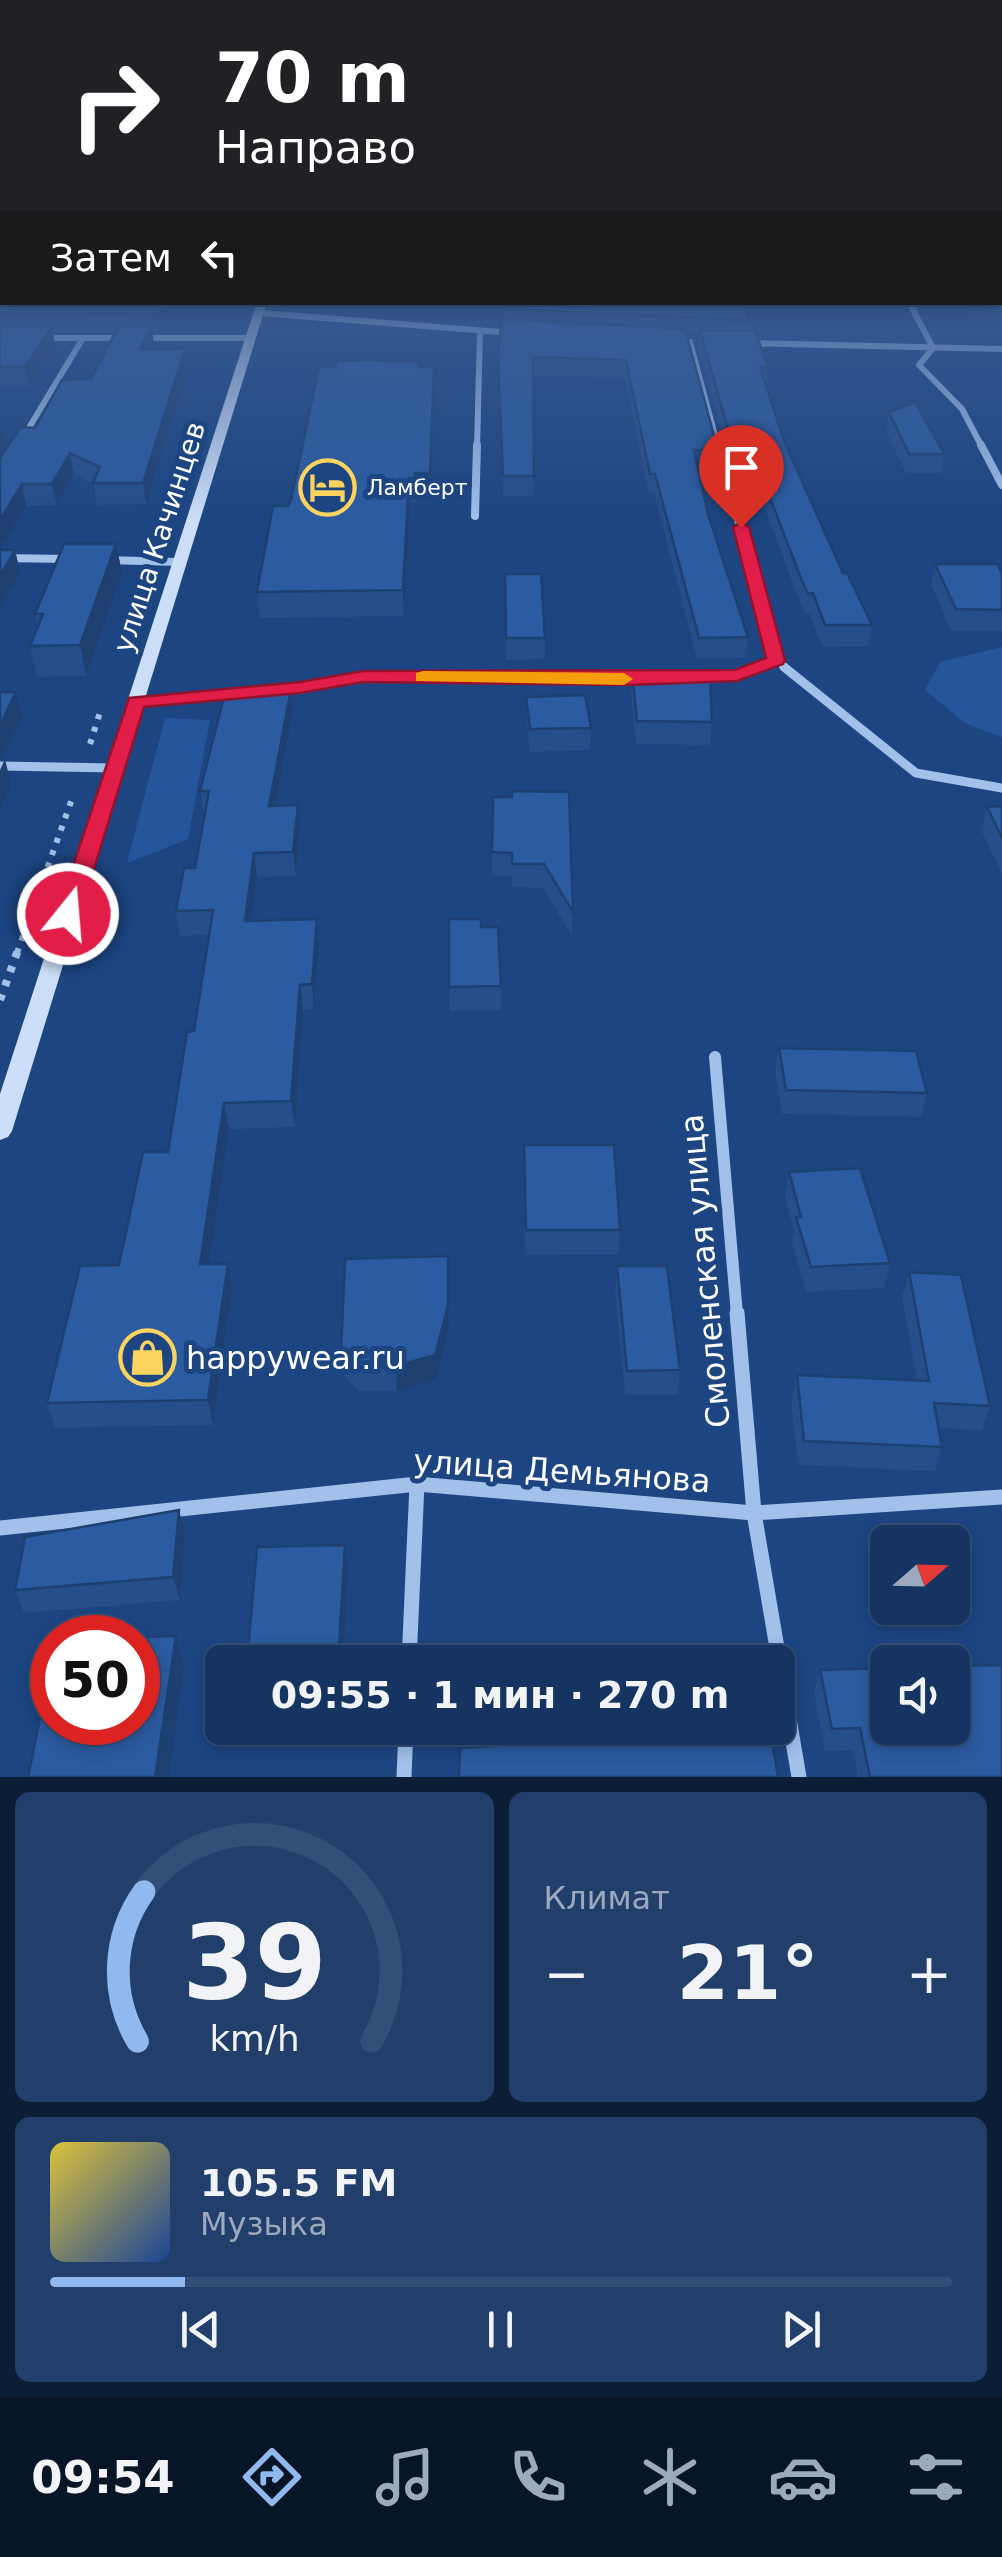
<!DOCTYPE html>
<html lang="ru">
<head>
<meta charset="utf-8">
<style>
	:root { --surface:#153462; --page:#223f6b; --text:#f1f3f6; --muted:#9daabe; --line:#344f77; --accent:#90b9f0 }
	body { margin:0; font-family:"DejaVu Sans",sans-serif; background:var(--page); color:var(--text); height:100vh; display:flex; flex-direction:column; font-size:38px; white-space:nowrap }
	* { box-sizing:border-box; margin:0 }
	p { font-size:32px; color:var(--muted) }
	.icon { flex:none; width:55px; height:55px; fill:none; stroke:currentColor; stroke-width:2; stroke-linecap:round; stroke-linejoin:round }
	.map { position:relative; height:1777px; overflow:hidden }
	.sheet { display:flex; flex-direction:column; gap:15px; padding:15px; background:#0c1d36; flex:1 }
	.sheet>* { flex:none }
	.hud { position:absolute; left:0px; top:0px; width:1002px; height:305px; box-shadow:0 5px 15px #0003,0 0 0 2px var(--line); background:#202124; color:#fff; overflow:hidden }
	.needle { width:65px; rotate:70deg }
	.controls { position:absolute; left:870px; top:1525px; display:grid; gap:20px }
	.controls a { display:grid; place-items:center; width:100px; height:100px; border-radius:15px; background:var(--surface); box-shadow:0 5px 15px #0003,0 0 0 2px var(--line); font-size:50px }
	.speed { position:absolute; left:30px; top:1615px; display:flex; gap:20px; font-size:50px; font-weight:700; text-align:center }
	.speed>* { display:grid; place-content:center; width:130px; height:130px; border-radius:50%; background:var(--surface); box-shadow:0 5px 15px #0003,0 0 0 2px var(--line); line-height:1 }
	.speed .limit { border:15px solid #d22; background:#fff; color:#111 }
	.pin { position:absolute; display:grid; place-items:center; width:85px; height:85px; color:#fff; margin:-102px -42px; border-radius:50% 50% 50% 0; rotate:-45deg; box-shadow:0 0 10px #0007 }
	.pin .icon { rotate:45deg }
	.me { position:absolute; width:110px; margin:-55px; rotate:17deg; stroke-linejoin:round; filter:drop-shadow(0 0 8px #0008) }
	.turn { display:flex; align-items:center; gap:35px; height:210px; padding:0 50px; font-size:45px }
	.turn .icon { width:130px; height:130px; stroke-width:2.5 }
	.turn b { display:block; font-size:70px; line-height:85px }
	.then { display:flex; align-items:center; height:95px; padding:0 50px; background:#0003; gap:20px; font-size:38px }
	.big { font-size:75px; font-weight:800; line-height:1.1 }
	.sheet .tile { flex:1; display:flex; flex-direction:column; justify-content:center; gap:15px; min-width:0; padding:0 35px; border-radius:15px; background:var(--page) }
	.sheet .dial { align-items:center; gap:0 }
	.dial svg { height:260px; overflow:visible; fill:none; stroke:var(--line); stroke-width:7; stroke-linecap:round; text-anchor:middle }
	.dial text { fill:var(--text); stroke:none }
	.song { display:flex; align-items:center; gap:30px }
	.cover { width:120px; height:120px; border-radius:15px; background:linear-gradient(135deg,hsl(50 70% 55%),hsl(220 70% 35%)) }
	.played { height:10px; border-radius:5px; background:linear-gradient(90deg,var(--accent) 15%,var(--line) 15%) }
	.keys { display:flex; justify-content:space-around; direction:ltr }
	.heat { display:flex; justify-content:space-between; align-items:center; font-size:55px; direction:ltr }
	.sheet .tiles { flex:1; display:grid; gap:15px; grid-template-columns:1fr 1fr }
	.tile:last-child { grid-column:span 2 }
	.trip { position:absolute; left:205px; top:1645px; width:590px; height:100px; border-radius:15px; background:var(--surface); box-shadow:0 5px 15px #0003,0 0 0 2px var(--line); font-weight:800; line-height:100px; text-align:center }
	.dock { display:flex; height:160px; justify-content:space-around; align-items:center; background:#081527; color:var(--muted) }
	.dock .icon { width:70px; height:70px }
	.dock .active { color:var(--accent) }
	.dock b { font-size:45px; color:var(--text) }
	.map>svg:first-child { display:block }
	.green { fill:#25569b }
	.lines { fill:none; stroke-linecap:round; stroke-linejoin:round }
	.path-far1 { stroke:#a1c0ea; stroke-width:6; stroke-dasharray:5 8; stroke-linecap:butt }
	.path { stroke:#a1c0ea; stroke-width:8; stroke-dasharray:6 9; stroke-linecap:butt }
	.street-far4 { stroke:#a1c0ea; stroke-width:6 }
	.street-far3 { stroke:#a1c0ea; stroke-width:8 }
	.street-far2 { stroke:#a1c0ea; stroke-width:9 }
	.street-far1 { stroke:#a1c0ea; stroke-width:12 }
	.street { stroke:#a1c0ea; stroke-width:15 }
	.secondary { fill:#cddef8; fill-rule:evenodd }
	.wall { fill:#254e8a }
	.shaded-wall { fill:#1e4070 }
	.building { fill:#2b5ba0; stroke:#1e4070; stroke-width:2.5 }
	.route { fill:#e11d48; stroke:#92132f; stroke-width:2.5 }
	.slow { fill:#f59e0b }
	.labels { text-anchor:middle; stroke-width:10; stroke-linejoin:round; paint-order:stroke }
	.far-poi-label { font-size:22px; fill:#fff; stroke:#1c4582; text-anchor:start }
	.street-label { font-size:28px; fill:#fff; stroke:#1c4582 }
	.near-street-label { font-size:32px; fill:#fff; stroke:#1c4582 }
	.near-poi-label { font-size:32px; fill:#fff; stroke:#1c4582; text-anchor:start }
</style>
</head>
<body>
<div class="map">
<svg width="1002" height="1777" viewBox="0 0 1002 1777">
	<rect width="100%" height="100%" fill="#1c4582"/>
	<!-- green -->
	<path class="green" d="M 1002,647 L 1002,737 L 965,723 L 925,690 L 940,662 Z
		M 165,718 L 210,720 L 188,839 L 127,863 Z"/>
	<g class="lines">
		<!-- path-far1 -->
		<path class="path-far1" d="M 90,744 L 101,709
			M 17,953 L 72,799"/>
		<!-- path -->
		<path class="path" d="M 0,1000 L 18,950"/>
		<!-- street-far4 -->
		<path class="street-far4" d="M 909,302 L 933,348 L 919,365 L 962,409 L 982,447
			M 261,313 L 514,333
			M 43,338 L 126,338
			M 143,338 L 252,338
			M 690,342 L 718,447
			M 746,343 L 1002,349
			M 24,436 L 83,338
			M 477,447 L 480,332"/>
		<!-- street-far3 -->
		<path class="street-far3" d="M 718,445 L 776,660 L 787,669
			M 981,445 L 1002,485
			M 475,516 L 477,445
			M 0,558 L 68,559
			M 105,560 L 179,562
			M 754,669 L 776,660"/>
		<!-- street-far2 -->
		<path class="street-far2" d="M 784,667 L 916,773 L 1002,788
			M 700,677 L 737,676 L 760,667
			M 276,690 L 363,676 L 643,679
			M 135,702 L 234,693
			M 0,766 L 114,768"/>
		<!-- street-far1 -->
		<path class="street-far1" d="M 715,1057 L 737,1315"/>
		<!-- street -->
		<path class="street" d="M 737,1313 L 754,1513 L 799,1777
			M 0,1528 L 417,1484 L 754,1513 L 1002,1497
			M 409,1662 L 417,1484
			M 404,1777 L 406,1728"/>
		<!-- secondary -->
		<path class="secondary" d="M 257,302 L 267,302 L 12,1131 L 8,1137 L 0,1140 L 0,1094 Z"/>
	</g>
	<!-- wall -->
	<path class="wall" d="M 0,272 L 174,302 L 161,331 L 152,332 L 154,345 L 152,349 L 185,349 L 188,368 L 146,504 L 97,505 L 93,484 L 74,474 L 57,505 L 26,506 L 0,550 L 15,550 L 20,573 L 0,609 L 0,427 L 7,447 L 35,428 L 91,379 L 115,332 L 53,332 L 55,346 L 29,387 L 0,386 Z
		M 1002,272 L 1002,320 L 973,319 L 965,302 L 1000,302 Z
		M 451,302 L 744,302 L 749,320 L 748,331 L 768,367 L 766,385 L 784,441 L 843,573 L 872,625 L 868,646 L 822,647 L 810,614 L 805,615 L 798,597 L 750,469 L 732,469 L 698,347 L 700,332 L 686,332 L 718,450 L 717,469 L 698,469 L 708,514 L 748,637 L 746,658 L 697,659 L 654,493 L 649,493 L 625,378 L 533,375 L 533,496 L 503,496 L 498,356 L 504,319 L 504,306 Z
		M 420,367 L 434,389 L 431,497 L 416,497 L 416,502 L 410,502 L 404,616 L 260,618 L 257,592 L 291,500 Z
		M 889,412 L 944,454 L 941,473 L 906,473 L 886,431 Z
		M 116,544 L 122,573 L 86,676 L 37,677 L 30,646 L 38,627 L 35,614 Z
		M 935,564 L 1002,573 L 1002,631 L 951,631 L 931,584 Z
		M 505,574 L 545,638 L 545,659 L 506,660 Z
		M 632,672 L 712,722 L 710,745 L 636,744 L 631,694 Z
		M 291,689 L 293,711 L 276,806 L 300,829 L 296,876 L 257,877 L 251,921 L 317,919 L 319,944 L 314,1009 L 303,1010 L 295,1127 L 229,1129 L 208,1264 L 232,1289 L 213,1425 L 55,1428 L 47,1403 L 119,1265 L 168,1152 L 194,1031 L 209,935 L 180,936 L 176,911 L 195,868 L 204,815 L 200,791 Z
		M 526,697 L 591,728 L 590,750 L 530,752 L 526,719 Z
		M 493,797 L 512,797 L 573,912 L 572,936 L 543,888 L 512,887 L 512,876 L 492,876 Z
		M 1002,806 L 1002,874 L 981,830 L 987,807 Z
		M 481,927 L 501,986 L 501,1010 L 450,1011 L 449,987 Z
		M 779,1048 L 927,1093 L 921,1117 L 782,1114 L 775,1072 Z
		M 524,1145 L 620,1230 L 618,1254 L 525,1255 Z
		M 789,1172 L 890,1263 L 884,1288 L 806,1292 L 792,1242 L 794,1231 L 785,1197 Z
		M 617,1266 L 680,1370 L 677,1395 L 625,1395 L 615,1291 Z
		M 909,1272 L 990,1406 L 982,1430 L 939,1428 L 942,1447 L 935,1471 L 798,1465 L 791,1399 L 797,1375 L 917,1380 L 902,1297 Z
		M 449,1281 L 449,1331 L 436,1379 L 397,1391 L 358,1391 L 344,1375 L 341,1351 Z
		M 185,1534 L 180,1600 L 24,1613 L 15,1590 Z
		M 820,1670 L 1002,1777 L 858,1777 L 853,1750 L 825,1751 L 814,1693 Z"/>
	<!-- shaded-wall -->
	<path class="shaded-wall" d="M 163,302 L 174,302 L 161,331 L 158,313 Z
		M 52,327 L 55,346 L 29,387 L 25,367 Z
		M 152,327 L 154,345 L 143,368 L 140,349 Z
		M 185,349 L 188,368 L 146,504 L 143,483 Z
		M 434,367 L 434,389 L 431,497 L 430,473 Z
		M 3,427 L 8,448 L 0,461 L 0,433 Z
		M 70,453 L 74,474 L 57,505 L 52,484 Z
		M 409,478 L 410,502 L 404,616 L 403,590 Z
		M 22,484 L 26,506 L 0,550 L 0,520 Z
		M 116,544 L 122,573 L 86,676 L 80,645 Z
		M 15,550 L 20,573 L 0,609 L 0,576 Z
		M 291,689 L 293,711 L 271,830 L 269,806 Z
		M 16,692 L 22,717 L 2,758 L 0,760 L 0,725 Z
		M 5,759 L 11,784 L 0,809 L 0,770 Z
		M 298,805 L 300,829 L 296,876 L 293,852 Z
		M 254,853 L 257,877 L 248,946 L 245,921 Z
		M 317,919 L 319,944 L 314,1009 L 312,984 Z
		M 300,985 L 303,1010 L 295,1127 L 291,1101 Z
		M 224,1103 L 229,1129 L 205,1290 L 200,1264 Z
		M 448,1256 L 449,1331 L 436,1379 L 397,1391 L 396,1366 Z
		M 228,1264 L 232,1289 L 213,1425 L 208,1400 Z
		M 179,1510 L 185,1534 L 180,1600 L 173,1577 Z
		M 345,1545 L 348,1568 L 343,1662 L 338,1662 Z
		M 176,1636 L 184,1667 L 169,1777 L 155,1777 Z"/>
	<!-- building -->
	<path class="building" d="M 0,272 L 2,272 L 2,302 L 163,302 L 158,313 L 0,314 Z
		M 1000,272 L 1002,272 L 1002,303 L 984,302 L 1000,302 Z
		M 505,302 L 744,302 L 749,320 L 504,309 Z
		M 502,319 L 685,329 L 718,450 L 694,450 L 708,514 L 748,637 L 699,638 L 655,474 L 650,474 L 626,360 L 533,357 L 534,476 L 503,476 L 498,356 Z
		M 0,327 L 52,327 L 25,367 L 0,367 Z
		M 118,327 L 152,327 L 140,349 L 185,349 L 143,483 L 93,483 L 100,467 L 70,453 L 52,484 L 22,484 L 0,520 L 0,458 L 21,427 L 35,428 L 62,380 L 91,379 Z
		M 700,330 L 755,331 L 768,367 L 760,367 L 784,441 L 843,573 L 847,573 L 872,625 L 825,625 L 813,593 L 808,594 L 800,576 L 752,450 L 734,450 Z
		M 370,360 L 420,362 L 419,367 L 434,367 L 430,473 L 415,473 L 415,478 L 409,478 L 403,590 L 257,592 L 273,506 L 288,506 L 291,500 L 319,367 L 336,367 L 337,361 Z
		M 915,402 L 944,454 L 909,454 L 889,412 Z
		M 64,544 L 116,544 L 80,645 L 30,646 L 43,614 L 35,614 Z
		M 0,550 L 15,550 L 0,576 Z
		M 935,564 L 997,564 L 1002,573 L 1002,610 L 956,609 Z
		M 505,574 L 541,574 L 545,638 L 506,638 Z
		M 632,672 L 710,673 L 712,722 L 637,721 Z
		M 226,689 L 291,689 L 269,806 L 298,805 L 293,852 L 254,853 L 245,921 L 317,919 L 312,984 L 300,985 L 291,1101 L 224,1103 L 200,1264 L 228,1264 L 208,1400 L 47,1403 L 80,1266 L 119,1265 L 143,1152 L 168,1152 L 187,1032 L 194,1031 L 213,910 L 176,911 L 184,868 L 195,868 L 209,791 L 200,791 Z
		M 0,692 L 16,692 L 0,725 Z
		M 585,695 L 591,728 L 530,729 L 526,697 Z
		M 512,791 L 569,792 L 573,912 L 544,864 L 512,864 L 512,853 L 492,852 L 493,797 L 512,797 Z
		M 1002,806 L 1002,838 L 987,807 Z
		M 449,919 L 481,919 L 481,927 L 498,927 L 501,986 L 449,987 Z
		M 779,1048 L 916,1051 L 927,1093 L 786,1090 Z
		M 524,1145 L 614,1145 L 620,1230 L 526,1230 Z
		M 860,1168 L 890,1263 L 811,1267 L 796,1217 L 801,1217 L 789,1172 Z
		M 448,1256 L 448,1306 L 435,1355 L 396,1366 L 355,1367 L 341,1351 L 345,1259 Z
		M 617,1266 L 667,1266 L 680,1370 L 627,1371 Z
		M 909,1272 L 961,1275 L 990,1406 L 934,1403 L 942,1447 L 804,1441 L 797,1375 L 929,1381 Z
		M 179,1510 L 173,1577 L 15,1590 L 25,1537 Z
		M 345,1545 L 338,1662 L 247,1662 L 257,1547 Z
		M 176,1636 L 155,1777 L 28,1777 L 52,1660 L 52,1722 L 138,1722 L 138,1638 L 108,1638 Z
		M 1002,1665 L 1002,1777 L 870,1777 L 860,1728 L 832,1729 L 820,1670 L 888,1668 L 888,1728 L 952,1728 L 952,1666 Z
		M 568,1728 L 770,1728 L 778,1777 L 459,1777 L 460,1748 L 569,1742 Z"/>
	<!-- sky -->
	<linearGradient id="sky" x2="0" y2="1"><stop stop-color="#0f2648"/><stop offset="0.52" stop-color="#3a5c92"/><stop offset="1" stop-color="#3a5c92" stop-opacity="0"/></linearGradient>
	<rect width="1002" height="521" fill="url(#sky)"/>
	<!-- route -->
	<path class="route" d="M 741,522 L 749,527 L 785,660 L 783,664 L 737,681 L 628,685 L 363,682 L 300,693 L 144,707 L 80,914 L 68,921 L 57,914 L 129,698 L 300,682 L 363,671 L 735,670 L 766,658 L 733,527 Z"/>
	<!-- slow -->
	<path class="slow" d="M 423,671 L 624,673 L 633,679 L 624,685 L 416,681 L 416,673 Z"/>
	<!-- icons -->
	<defs>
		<symbol id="hotel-ring" viewBox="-11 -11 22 22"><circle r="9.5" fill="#1c4582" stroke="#fbd35f" stroke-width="1.5"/><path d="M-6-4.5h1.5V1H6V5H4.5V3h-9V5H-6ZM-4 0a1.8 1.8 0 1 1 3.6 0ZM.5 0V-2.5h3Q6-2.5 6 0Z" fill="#fbd35f"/></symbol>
		<symbol id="shop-ring" viewBox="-11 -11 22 22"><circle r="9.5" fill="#1c4582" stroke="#fbd35f" stroke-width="1.5"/><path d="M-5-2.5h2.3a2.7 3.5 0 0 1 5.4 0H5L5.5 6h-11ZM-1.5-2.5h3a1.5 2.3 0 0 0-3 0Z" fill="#fbd35f"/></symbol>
	</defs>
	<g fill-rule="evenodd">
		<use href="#hotel-ring" x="296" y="456" width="63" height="63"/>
		<use href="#shop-ring" x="116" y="1326" width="63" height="63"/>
	</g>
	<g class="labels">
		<!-- far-poi labels -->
		<g class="far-poi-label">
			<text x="367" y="495">Ламберт</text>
		</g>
		<!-- street labels -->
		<g class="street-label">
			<text transform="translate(159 537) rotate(-72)" y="10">улица Качинцев</text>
		</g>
		<!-- near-street labels -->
		<g class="near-street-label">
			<text transform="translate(705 1271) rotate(-95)" y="11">Смоленская улица</text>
			<text transform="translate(562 1471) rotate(4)" y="11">улица Демьянова</text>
		</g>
		<!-- near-poi labels -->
		<g class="near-poi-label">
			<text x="186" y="1369">happywear.ru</text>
		</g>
	</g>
</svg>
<div class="controls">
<a><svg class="needle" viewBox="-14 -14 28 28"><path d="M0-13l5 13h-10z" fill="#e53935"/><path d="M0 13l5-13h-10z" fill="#9daabe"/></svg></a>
<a><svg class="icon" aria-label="sound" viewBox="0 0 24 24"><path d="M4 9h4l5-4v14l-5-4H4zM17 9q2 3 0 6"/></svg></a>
</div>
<div class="speed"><div class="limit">50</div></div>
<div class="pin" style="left:741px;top:527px;background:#d93025"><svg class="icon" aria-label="arrive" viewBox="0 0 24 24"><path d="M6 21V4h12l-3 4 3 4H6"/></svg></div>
<svg class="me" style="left:68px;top:914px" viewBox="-20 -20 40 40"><circle r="17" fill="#e11d48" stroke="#fff" stroke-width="3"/><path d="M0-11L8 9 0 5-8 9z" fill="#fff"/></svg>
<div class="trip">09:55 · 1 мин · 270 m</div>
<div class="hud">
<div class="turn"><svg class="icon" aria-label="right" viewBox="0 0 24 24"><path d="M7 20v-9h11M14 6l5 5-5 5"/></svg><div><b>70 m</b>Направо</div></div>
<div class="then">Затем<svg class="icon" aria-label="left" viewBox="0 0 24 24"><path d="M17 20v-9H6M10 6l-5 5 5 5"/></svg></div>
</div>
</div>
<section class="sheet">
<div class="tiles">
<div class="tile dial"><svg viewBox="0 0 100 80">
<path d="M14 69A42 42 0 1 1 86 69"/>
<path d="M14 69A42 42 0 0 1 16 23" stroke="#90b9f0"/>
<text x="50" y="56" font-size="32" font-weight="700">39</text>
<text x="50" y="72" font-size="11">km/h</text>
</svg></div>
<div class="tile"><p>Климат</p>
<div class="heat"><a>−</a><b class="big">21°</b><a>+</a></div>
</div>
<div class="tile">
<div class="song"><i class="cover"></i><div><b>105.5 FM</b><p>Музыка</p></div></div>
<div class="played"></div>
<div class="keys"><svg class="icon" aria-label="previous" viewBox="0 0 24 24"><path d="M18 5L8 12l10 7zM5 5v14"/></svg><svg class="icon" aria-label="pause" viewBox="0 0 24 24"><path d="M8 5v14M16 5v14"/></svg><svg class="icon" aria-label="next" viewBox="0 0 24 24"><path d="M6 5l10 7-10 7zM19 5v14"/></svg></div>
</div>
</div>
</section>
<nav class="dock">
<b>09:54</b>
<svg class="icon active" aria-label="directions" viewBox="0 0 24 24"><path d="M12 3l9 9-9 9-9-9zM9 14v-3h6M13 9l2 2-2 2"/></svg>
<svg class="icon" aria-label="music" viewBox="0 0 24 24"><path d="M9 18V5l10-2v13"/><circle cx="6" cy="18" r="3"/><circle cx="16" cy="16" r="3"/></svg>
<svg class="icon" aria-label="phone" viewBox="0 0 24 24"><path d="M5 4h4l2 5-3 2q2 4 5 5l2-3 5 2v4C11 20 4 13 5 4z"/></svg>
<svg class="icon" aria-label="climate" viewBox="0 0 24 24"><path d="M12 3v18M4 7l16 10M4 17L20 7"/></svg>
<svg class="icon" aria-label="car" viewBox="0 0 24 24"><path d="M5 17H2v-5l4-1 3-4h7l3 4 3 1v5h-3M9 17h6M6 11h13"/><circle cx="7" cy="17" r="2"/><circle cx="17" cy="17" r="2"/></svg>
<svg class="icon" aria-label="filters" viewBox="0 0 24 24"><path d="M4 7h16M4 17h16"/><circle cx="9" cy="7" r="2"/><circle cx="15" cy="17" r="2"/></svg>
</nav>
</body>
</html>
